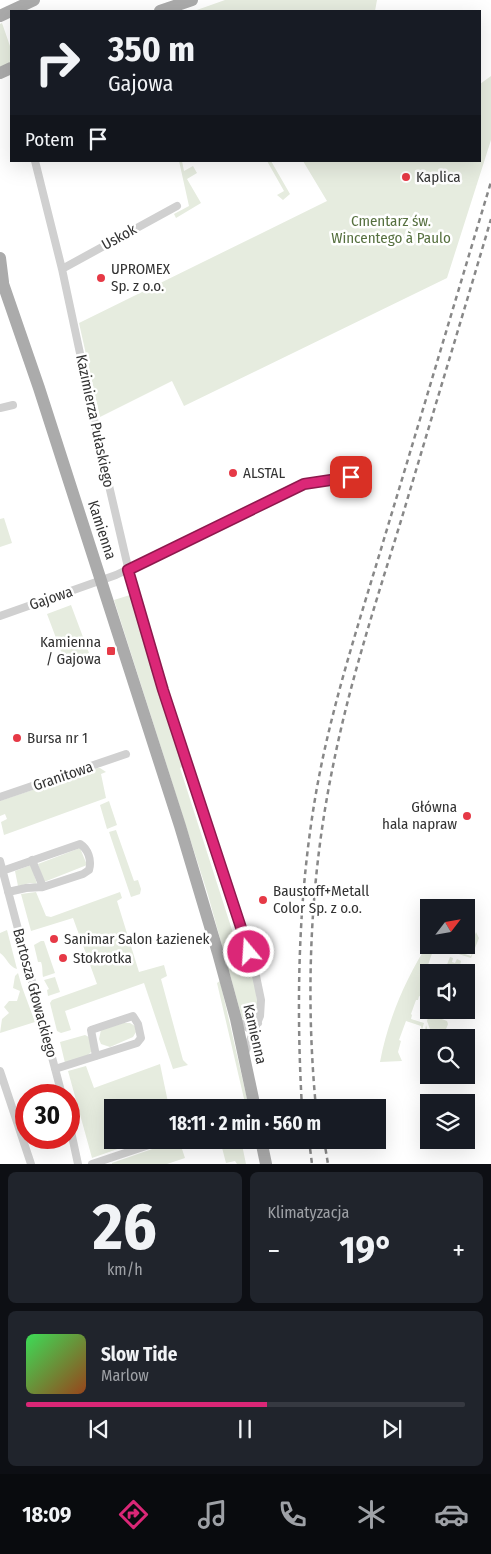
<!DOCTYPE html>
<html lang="pl">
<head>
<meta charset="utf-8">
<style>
	:root { --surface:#171b24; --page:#20242c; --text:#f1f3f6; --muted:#9ea1a6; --line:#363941; --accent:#db2777 }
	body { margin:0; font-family:"Fira Sans Condensed",sans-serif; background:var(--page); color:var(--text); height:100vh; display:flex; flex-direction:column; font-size:19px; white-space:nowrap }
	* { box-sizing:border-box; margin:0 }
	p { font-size:16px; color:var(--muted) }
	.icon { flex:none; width:28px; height:28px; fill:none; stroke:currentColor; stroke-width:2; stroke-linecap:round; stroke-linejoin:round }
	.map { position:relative; height:1164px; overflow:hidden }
	.side { display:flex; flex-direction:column; gap:8px; padding:8px; background:#0d0f14; flex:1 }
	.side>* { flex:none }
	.guide { position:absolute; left:10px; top:10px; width:471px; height:152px; border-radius:0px; box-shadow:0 5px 20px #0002; background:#171b24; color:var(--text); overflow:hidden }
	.needle { width:32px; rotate:59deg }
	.controls { position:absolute; left:420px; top:899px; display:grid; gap:10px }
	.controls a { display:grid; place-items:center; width:55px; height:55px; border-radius:0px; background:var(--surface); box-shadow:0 5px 20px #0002; font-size:25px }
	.speed { position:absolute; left:15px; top:1084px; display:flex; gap:10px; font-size:25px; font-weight:700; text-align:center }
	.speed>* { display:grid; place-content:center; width:65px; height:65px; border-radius:50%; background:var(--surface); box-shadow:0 5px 20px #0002; line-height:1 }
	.speed .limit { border:8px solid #d22; background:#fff; color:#111 }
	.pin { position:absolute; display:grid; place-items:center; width:42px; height:42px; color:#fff; margin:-21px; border-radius:10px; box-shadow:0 2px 8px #0006 }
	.me { position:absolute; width:55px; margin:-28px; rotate:342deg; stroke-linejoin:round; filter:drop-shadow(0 0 4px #0008) }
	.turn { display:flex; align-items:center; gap:18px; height:105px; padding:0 15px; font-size:22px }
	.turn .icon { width:65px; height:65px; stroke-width:2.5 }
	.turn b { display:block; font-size:35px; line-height:42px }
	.then { display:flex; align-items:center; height:48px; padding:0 15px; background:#0003; gap:10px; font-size:19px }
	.big { font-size:38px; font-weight:700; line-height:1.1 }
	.side .widget { flex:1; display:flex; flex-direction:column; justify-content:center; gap:8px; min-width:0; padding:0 18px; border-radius:8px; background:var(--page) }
	.side .dial { align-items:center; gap:0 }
	.dial b { font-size:65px; line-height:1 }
	.song { display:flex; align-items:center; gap:15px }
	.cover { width:60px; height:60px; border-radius:8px; background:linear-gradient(135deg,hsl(130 70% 55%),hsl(20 70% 35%)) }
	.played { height:5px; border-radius:2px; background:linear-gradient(90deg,var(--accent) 55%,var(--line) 55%) }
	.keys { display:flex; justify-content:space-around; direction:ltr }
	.heat { display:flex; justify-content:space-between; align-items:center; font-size:28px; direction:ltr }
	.side .tiles { flex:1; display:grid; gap:8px; grid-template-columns:1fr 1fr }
	.widget:last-child { grid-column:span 2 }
	.trip { position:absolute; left:104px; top:1099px; width:282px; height:50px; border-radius:0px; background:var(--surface); box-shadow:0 5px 20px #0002; font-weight:700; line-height:50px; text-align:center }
	.tabs { display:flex; height:80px; justify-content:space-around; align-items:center; background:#090b0e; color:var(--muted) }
	.tabs .icon { width:35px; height:35px }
	.tabs .current { color:var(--accent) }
	.tabs b { font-size:22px; color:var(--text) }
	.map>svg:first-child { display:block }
	.green { fill:#e6ecdf }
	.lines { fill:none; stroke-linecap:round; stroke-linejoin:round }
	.street { stroke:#d0d0d0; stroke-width:8 }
	.primary { stroke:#ababab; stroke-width:12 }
	.rail { stroke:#888; stroke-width:2.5; stroke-dasharray:5 4; stroke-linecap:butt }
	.route-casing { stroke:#8e194d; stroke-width:12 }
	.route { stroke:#db2777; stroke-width:9 }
	.poi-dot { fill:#e63946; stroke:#fff; stroke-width:2 }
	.labels { text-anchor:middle; stroke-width:5; stroke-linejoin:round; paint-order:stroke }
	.poi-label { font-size:15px; fill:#333; stroke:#fff; text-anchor:start }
	.park-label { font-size:15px; fill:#56703f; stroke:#fff }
	.street-label { font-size:15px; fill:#333; stroke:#fff }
</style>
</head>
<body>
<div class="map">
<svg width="491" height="1164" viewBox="0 0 491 1164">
	<rect width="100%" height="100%" fill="#fff"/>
	<!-- green -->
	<path class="green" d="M 225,0 L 377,0 L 375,11 L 194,11 Z
		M 2,23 L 11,49 L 11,62 L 0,68 L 0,24 Z
		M 491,76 L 491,140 L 447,278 L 184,406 L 172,381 L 100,417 L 79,323 L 327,201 L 303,161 L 480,161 L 480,84 Z
		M 179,161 L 182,161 L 184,171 L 193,166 L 197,173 L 187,179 L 201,203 L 176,218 L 174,214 L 189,206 Z
		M 267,161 L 271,161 L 290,194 L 283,200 L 277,195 L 284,191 Z
		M 4,518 L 12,543 L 0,547 L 0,519 Z
		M 130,595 L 185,766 L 180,768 L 241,958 L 247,957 C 251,972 265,1010 251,1022 L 247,1022 L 242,1018 L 208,895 L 114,600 Z
		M 71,605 L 89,653 L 65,662 L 47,614 Z
		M 97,768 L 100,768 L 106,772 L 101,774 L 106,798 L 4,835 L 1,822 L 7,819 L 5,814 L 0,816 L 0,801 Z
		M 109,801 L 117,825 L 107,829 L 100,805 Z
		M 116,830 L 134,881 L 138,880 L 141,889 L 140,894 L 131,897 L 109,832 Z
		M 80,848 L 87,865 L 44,882 L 38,864 Z
		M 31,865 L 37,884 L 30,883 L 18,886 L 15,871 Z
		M 36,892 L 46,916 L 51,917 L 120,892 L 122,898 L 117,901 L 139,972 L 164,965 L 167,976 L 161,979 L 183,1060 L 188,1065 L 173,1069 L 144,983 L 65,1011 L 71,1030 L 61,1033 L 57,1031 L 50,1003 L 52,1000 L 97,984 L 73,918 L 31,931 L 21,894 Z
		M 7,930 L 17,969 C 9,967 7,958 0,953 L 0,933 Z
		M 476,932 L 479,938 L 471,958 L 452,952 L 454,945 L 465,945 L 462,953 L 471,956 L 475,944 L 472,942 Z
		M 41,941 L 44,941 L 55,973 L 43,977 C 42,971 43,968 41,962 L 38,962 L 34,945 Z
		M 429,942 L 429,945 L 435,945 L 423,979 L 429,982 L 429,1000 L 419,996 L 418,1000 L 416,1000 L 411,1014 L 412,1015 L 411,1019 L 424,1023 L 422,1030 L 421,1026 L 406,1021 L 399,1040 L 401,1041 L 398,1052 L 402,1061 L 380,1062 C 388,1019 406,978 429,942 Z
		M 450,957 L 453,958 L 452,962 L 455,963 L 457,959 L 461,961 L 460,965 L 468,968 L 466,973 L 444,972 Z
		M 18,973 L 22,987 L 35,1022 L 0,1033 L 2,1019 L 9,1013 L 4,1007 L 9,1001 L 17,1001 L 20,991 L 13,988 L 15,976 Z
		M 55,977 L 60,992 L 48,996 L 47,990 L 49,989 L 44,980 Z
		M 220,981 L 248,1103 L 245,1103 L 217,983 Z
		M 429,1014 L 447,1021 L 448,1024 L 443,1037 L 433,1037 L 427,1021 Z
		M 123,1023 L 130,1023 L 135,1026 L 136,1032 L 133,1037 L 110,1047 L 101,1044 L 99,1039 L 101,1030 Z
		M 426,1025 L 430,1037 L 429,1055 L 420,1059 Z
		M 85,1035 L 89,1037 L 92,1051 L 86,1057 L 65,1063 L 60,1042 Z
		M 160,1064 L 169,1107 L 112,1108 L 112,1140 L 143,1140 L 92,1158 L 68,1071 L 86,1066 L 94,1088 Z
		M 178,1140 L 179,1140 L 185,1158 L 167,1164 L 112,1164 L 112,1163 Z
		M 220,1140 L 241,1140 L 246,1164 L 237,1164 L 235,1161 L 226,1163 Z"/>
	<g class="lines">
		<!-- street -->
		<path class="street" d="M 35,161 L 62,269 L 100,447 L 134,593 L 163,690 L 255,971 L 261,1000 L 260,1016 L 244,1055
			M 62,269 L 177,206
			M 0,408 L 13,405
			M 0,616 L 116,575 L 304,484 L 351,477
			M 0,797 L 126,754
			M 32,860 L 43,887
			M 0,861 L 62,1095
			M 2,871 L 80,844 C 88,849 92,860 89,870 L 83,874 L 43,887 L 26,888 L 8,892
			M 236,1020 L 248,1028 L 258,1023
			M 55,1069 L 137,1043 L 141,1038 L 138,1024 L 133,1016 L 91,1030 L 96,1056
			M 0,1071 L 31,1164
			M 69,1122 L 78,1164
			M 92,1164 L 164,1140"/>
		<!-- primary -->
		<path class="primary" d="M 160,11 L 192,0
			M 0,16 L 34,0
			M 0,73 L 11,68
			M 0,258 L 3,282
			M 0,275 L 39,388 L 180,826 L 218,953 L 236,1019 L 255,1108
			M 261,1140 L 266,1164"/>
		<!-- rail -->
		<path class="rail" d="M 302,1108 C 296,1003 298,897 316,793 C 331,707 359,623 384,539 C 420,420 455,301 491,182
			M 316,1108 C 305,992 310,875 334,761 C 351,677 378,596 403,514 C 432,416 462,318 491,219
			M 309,1140 L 312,1164
			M 324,1140 L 328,1164"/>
	</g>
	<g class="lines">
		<defs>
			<path id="route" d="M 249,952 L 163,690 L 128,570 L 304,484 L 351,477"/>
		</defs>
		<!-- route casing -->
		<use href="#route" class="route-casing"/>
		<!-- route -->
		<use href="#route" class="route"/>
	</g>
	<!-- markers -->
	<g class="poi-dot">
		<circle cx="406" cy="177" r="5"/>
		<circle cx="101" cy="278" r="5"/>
		<circle cx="233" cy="473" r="5"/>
		<rect x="106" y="646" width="10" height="10" rx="2.5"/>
		<circle cx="17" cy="738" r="5"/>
		<circle cx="467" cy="816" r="5"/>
		<circle cx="263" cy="900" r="5"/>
		<circle cx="54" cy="939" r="5"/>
		<circle cx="63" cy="958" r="5"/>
	</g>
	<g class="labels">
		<!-- poi labels -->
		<g class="poi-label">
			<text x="416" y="182">Kaplica</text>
			<text x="111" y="274">UPROMEX<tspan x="111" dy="17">Sp. z o.o.</tspan></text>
			<text x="243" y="478">ALSTAL</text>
			<text x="101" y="647" text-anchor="end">Kamienna<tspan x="101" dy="17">/ Gajowa</tspan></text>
			<text x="27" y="743">Bursa nr 1</text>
			<text x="457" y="812" text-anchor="end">Główna<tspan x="457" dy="17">hala napraw</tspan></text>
			<text x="273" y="896">Baustoff+Metall<tspan x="273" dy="17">Color Sp. z o.o.</tspan></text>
			<text x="64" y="944">Sanimar Salon Łazienek</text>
			<text x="73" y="963">Stokrotka</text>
		</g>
		<!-- park labels -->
		<g class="park-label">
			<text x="391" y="226">Cmentarz św.<tspan x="391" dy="17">Wincentego à Paulo</tspan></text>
		</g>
		<!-- street labels -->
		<g class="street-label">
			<text transform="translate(119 237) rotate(-29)" y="5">Uskok</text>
			<text transform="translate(95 421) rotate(78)" y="5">Kazimierza Pułaskiego</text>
			<text transform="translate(102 530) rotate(72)" y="5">Kamienna</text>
			<text transform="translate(51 598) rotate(-19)" y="5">Gajowa</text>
			<text transform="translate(63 776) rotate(-19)" y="5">Granitowa</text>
			<text transform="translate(35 993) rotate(75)" y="5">Bartosza Głowackiego</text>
			<text transform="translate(255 1034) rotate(77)" y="5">Kamienna</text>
		</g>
	</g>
</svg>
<div class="controls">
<a><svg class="needle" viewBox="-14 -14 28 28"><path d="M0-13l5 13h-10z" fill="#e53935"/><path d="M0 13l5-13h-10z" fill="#9ea1a6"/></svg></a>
<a><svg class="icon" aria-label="sound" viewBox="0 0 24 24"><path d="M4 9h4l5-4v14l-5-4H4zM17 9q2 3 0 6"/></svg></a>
<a><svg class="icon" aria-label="search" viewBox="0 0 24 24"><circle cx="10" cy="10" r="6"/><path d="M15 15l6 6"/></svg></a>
<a><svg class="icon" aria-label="layers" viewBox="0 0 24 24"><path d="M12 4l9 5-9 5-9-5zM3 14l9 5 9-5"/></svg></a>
</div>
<div class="speed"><div class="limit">30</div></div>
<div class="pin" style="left:351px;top:477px;background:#d93025"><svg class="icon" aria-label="arrive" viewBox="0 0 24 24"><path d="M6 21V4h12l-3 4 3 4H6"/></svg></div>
<svg class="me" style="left:249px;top:952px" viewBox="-20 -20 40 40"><circle r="17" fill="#db2777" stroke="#fff" stroke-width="3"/><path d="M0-11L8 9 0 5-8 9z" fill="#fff"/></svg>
<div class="trip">18:11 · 2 min · 560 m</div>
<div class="guide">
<div class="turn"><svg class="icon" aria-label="right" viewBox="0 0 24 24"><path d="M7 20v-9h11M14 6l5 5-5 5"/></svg><div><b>350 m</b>Gajowa</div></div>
<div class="then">Potem<svg class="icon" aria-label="arrive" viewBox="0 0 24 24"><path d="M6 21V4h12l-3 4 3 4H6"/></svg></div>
</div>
</div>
<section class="side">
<div class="tiles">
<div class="widget dial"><b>26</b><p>km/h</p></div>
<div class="widget"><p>Klimatyzacja</p>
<div class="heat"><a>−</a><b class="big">19°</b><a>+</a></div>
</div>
<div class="widget">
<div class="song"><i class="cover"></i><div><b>Slow Tide</b><p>Marlow</p></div></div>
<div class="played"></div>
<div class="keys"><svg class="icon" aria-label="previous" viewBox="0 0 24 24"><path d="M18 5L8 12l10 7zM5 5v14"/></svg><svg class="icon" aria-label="pause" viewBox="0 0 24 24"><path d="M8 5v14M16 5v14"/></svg><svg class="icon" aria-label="next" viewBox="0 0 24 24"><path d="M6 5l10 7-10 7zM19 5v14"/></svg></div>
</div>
</div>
</section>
<nav class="tabs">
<b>18:09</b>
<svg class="icon current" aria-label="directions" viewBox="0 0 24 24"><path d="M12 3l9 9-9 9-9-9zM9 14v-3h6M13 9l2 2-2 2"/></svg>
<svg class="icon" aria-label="music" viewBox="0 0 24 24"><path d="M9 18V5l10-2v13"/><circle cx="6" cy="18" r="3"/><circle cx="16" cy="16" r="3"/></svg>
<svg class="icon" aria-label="phone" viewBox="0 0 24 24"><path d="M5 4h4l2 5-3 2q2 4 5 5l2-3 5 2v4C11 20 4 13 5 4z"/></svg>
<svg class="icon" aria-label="climate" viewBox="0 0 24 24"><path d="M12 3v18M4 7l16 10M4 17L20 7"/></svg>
<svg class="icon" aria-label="car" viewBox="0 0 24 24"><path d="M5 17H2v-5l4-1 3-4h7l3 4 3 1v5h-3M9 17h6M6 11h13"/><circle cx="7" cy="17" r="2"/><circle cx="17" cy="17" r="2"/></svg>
</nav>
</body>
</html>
